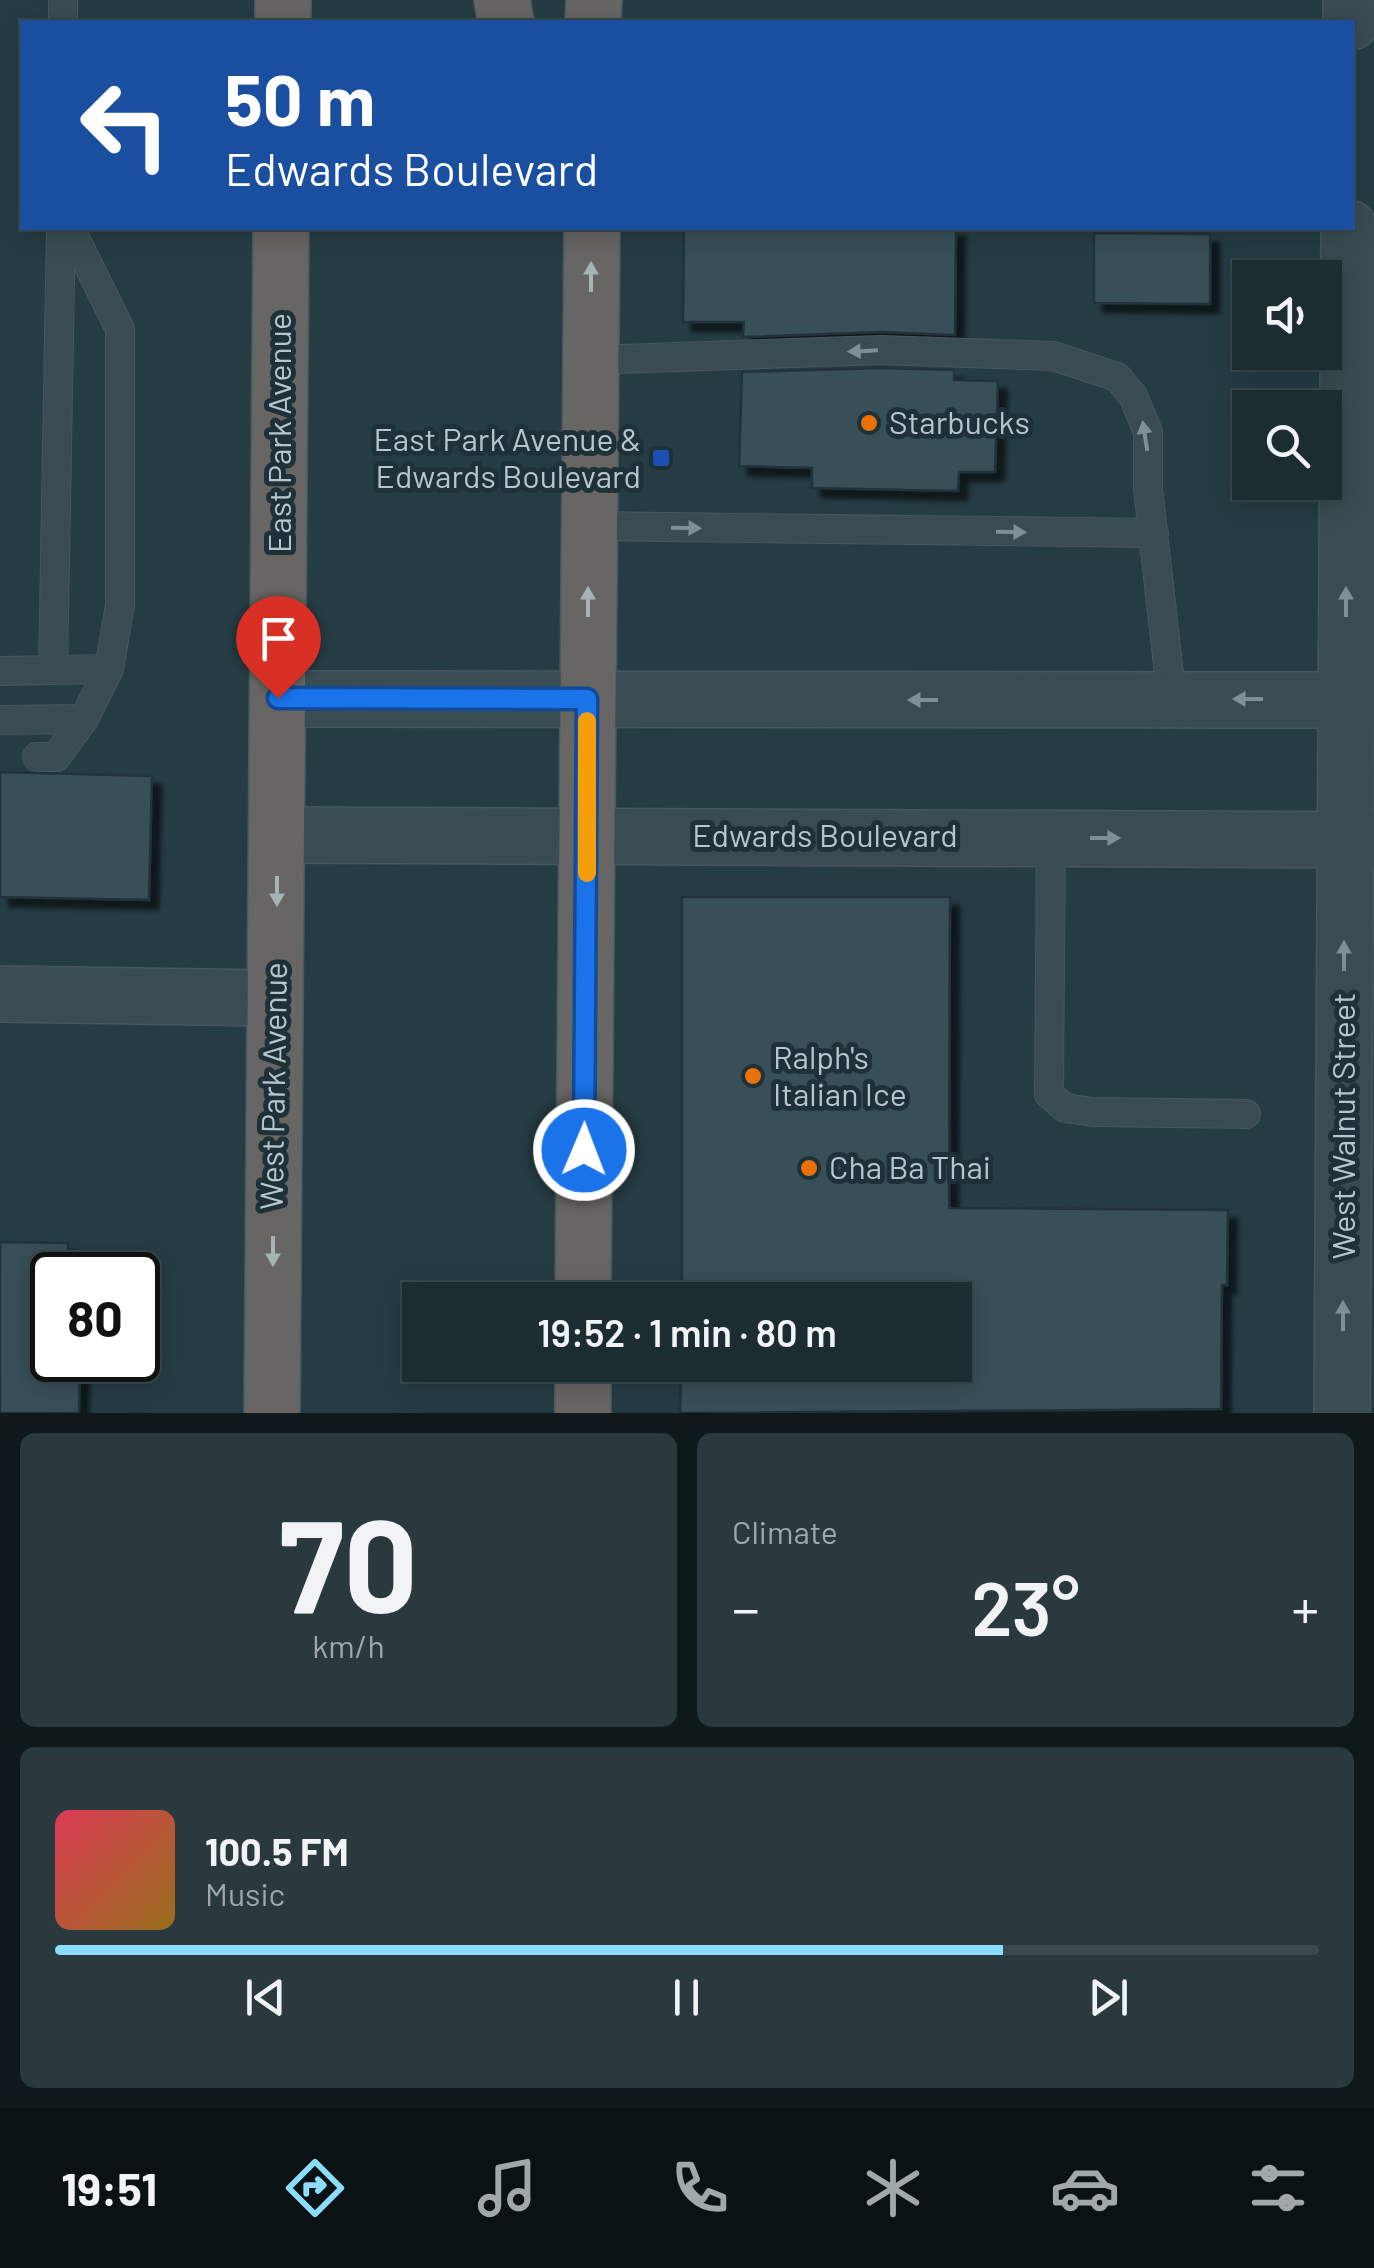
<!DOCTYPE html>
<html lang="en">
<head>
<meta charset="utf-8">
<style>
	:root { --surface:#1c2d32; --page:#29393e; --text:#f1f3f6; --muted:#a0a8ac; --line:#3a494d; --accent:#8bddfd }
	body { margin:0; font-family:Barlow,sans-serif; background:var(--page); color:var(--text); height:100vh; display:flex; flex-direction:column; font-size:38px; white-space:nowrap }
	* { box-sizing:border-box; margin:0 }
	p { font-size:32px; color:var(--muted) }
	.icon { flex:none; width:55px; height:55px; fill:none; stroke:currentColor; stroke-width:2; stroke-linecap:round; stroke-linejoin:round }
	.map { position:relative; height:1413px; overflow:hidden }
	.side { display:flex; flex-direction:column; gap:20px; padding:20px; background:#0f191c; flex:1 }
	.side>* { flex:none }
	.top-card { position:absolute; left:20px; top:20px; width:1335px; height:210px; border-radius:0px; box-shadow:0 5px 25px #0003,0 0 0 2px var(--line); background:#1a4fa0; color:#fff; overflow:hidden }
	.fabs { position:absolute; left:1232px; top:260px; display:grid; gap:20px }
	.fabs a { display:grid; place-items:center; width:110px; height:110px; border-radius:0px; background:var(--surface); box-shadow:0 5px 25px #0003,0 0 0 2px var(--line); font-size:50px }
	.speed { position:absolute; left:30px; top:1252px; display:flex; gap:20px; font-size:50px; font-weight:700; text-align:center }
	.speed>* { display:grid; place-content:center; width:130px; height:130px; border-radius:50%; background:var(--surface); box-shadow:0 5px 25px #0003,0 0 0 2px var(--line); line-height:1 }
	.speed .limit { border:5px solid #111; border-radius:15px; background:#fff; color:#111 }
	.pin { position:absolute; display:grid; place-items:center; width:85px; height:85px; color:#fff; margin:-102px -42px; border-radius:50% 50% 50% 0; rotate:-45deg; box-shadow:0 0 10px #0007 }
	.pin .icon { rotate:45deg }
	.me { position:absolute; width:110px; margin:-55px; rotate:1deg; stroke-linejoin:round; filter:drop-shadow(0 0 8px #0008) }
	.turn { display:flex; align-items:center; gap:35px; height:210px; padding:0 40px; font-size:45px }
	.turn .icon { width:130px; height:130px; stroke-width:2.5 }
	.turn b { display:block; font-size:70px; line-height:85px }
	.big { font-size:75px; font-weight:600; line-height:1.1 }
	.side .widget { flex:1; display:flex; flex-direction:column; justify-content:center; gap:15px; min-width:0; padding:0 35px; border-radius:15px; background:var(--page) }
	.side .dial { align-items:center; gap:0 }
	.dial b { font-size:130px; line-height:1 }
	.song { display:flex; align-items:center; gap:30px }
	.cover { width:120px; height:120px; border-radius:15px; background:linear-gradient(135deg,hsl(350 70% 55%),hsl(40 70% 35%)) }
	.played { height:10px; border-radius:5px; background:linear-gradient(90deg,var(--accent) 75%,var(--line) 75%) }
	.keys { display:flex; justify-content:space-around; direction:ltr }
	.heat { display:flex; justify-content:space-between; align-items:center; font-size:55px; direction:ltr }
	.side .tiles { flex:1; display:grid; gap:20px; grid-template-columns:1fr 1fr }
	.widget:last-child { grid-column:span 2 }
	.trip { position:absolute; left:402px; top:1282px; width:570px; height:100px; border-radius:0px; background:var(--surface); box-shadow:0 5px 25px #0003,0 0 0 2px var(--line); font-weight:600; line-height:100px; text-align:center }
	.dock { display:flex; height:160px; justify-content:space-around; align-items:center; background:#0b1214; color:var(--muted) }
	.dock .icon { width:70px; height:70px }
	.dock .selected { color:var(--accent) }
	.dock b { font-size:45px; color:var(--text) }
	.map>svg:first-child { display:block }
	.building { fill:#375059; stroke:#20333a; stroke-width:2.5; filter:url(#shadow) }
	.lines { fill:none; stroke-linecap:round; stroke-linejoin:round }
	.service-casing { stroke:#46585e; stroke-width:30 }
	.minor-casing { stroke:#46585e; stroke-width:58 }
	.trunk-casing { stroke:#475960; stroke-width:58 }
	.service { stroke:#394c52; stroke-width:28 }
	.minor { stroke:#394c52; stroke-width:55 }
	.trunk { stroke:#686664; stroke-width:55 }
	.oneway { fill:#a6b3b7 }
	.oneway2 { fill:#7e8f95 }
	.route-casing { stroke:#114b97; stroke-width:25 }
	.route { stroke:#1a73e8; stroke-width:18 }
	.slow { stroke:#f59e0b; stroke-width:18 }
	.food-dot { fill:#e8710a; stroke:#1e3138; stroke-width:4 }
	.transit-dot { fill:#1a4fb4; stroke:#1e3138; stroke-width:4 }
	.labels { text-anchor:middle; stroke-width:10; stroke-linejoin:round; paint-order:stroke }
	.poi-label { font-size:32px; fill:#b6c6cc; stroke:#1e3138; text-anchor:start }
	.street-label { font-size:32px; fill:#b6c6cc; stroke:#1e3138 }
</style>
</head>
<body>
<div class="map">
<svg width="1374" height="1413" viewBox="0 0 1374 1413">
	<defs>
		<filter id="shadow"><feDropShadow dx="9" dy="9" stdDeviation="2.5" flood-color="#0009"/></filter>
	</defs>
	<rect width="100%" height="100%" fill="#253c43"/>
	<!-- building -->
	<path class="building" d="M 684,228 L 956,228 L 955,335 L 880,332 L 743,337 L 744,322 L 683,322 Z
		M 1094,233 L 1210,234 L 1210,304 L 1094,303 Z
		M 881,368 L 954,370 L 954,380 L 998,381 L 995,472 L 959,472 L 958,491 L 812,488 L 812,468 L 739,466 L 742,372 Z
		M 0,772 L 152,776 L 149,900 L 0,897 Z
		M 682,897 L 950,897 L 949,1208 L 1228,1210 L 1227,1285 L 1222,1285 L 1221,1409 L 680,1413 L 681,1365 L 955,1365 L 955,1300 L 682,1300 Z
		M 0,1242 L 68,1243 L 68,1275 L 52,1275 L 52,1360 L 80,1360 L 79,1413 L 0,1413 Z"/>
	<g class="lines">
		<defs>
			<path id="service" d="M 63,22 L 63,0
				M 591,360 L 881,350 L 1053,356 L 1117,377 L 1133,396 L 1148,432 L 1148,489 L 1172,700
				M 589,526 L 1154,533
				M 53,670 L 109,669
				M 0,671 L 53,670 L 61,228
				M 0,720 L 84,719 L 109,669 L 120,605 L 120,329 L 70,228
				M 37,757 L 56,757 L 84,719
				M 1051,837 L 1049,1094 L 1065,1108 L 1093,1112 L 1246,1114"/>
			<path id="minor" d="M 1351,22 L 1351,0
				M 278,699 L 1374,700
				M 277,835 L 1374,840
				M 0,994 L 275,998
				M 1342,1413 L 1349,228"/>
			<path id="trunk" d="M 502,0 L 506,22
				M 283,22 L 283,0
				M 593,22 L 594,0
				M 583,1300 L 592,228
				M 272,1413 L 281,228
				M 583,1413 L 583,1365"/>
		</defs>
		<!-- service casing -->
		<use href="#service" class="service-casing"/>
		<!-- minor casing -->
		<use href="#minor" class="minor-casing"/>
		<!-- trunk casing -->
		<use href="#trunk" class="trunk-casing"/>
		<!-- service -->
		<use href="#service" class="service"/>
		<!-- minor -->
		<use href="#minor" class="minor"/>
		<!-- trunk -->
		<use href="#trunk" class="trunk"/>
	</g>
	<!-- one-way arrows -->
	<defs><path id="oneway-solid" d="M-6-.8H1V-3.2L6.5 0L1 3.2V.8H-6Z" transform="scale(2.5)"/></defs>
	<g class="oneway">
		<use href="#oneway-solid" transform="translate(591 277) rotate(-90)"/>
		<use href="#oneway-solid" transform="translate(588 602) rotate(-90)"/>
		<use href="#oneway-solid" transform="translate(277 891) rotate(90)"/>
		<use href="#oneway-solid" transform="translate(273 1251) rotate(90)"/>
	</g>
	<g class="oneway2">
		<use href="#oneway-solid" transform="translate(863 351) rotate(177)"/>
		<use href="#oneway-solid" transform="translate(1145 436) rotate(-99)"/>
		<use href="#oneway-solid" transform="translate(686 528) rotate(1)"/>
		<use href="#oneway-solid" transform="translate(1011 532) rotate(1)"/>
		<use href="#oneway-solid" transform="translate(1346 602) rotate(-90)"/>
		<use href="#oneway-solid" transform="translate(1248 699) rotate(180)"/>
		<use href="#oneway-solid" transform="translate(923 700) rotate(-180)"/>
		<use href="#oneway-solid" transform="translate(1105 838)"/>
		<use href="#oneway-solid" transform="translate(1344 956) rotate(-90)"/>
		<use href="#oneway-solid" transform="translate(1343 1316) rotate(-90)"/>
	</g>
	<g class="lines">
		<defs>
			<path id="route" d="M 278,698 L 587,699 L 584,1150"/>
		</defs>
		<!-- route casing -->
		<use href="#route" class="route-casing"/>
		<!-- route -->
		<use href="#route" class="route"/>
		<!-- slow -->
		<path class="slow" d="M 587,873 L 587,721"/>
	</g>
	<!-- markers -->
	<g class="food-dot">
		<circle cx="869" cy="423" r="10"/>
		<circle cx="753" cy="1076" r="10"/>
		<circle cx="809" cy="1168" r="10"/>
	</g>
	<rect class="transit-dot" x="651" y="448" width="20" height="20" rx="5"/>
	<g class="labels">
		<!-- poi labels -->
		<g class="poi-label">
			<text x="889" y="434">Starbucks</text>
			<text x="641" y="451" text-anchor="end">East Park Avenue &amp;<tspan x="641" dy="37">Edwards Boulevard</tspan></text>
			<text x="773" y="1069">Ralph's<tspan x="773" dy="37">Italian Ice</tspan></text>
			<text x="829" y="1179">Cha Ba Thai</text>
		</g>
		<!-- street labels -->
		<g class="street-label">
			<text transform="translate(280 433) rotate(-90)" y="11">East Park Avenue</text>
			<text x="825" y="847">Edwards Boulevard</text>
			<text transform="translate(274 1086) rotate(-89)" y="11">West Park Avenue</text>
			<text transform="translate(1344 1126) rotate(-90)" y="11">West Walnut Street</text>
		</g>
	</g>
</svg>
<div class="fabs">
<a><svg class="icon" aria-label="sound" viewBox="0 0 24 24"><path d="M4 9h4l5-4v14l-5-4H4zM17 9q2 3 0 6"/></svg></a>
<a><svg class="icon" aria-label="search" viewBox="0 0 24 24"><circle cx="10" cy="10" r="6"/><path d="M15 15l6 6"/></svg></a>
</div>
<div class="speed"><div class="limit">80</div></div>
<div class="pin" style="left:278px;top:698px;background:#d93025"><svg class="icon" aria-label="arrive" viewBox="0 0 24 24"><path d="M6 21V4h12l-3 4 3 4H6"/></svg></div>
<svg class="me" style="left:584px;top:1150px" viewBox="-20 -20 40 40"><circle r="17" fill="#1a73e8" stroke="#fff" stroke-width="3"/><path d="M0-11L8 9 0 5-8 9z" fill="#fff"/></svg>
<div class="trip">19:52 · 1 min · 80 m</div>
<div class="top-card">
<div class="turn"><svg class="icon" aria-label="left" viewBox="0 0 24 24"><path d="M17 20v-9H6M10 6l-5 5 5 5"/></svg><div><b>50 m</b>Edwards Boulevard</div></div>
</div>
</div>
<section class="side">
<div class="tiles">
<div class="widget dial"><b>70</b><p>km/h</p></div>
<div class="widget"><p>Climate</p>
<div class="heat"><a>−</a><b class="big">23°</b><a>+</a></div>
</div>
<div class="widget">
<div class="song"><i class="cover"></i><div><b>100.5 FM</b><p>Music</p></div></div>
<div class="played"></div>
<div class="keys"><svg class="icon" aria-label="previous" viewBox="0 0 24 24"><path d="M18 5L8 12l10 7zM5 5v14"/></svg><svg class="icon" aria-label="pause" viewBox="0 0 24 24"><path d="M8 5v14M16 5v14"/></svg><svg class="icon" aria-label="next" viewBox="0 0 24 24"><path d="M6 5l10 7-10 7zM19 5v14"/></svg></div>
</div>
</div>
</section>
<nav class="dock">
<b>19:51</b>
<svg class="icon selected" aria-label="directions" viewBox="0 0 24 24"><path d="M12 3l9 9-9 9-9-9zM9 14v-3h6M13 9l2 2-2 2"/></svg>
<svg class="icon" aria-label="music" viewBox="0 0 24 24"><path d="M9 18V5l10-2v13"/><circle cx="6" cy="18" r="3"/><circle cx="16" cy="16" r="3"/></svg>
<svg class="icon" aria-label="phone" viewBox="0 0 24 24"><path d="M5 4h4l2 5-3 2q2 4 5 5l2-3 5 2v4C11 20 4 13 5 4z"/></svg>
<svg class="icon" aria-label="climate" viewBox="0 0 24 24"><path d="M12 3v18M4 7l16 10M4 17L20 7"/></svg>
<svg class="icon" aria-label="car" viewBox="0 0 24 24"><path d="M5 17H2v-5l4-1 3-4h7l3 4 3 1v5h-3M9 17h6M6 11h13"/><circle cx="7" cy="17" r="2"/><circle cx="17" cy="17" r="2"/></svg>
<svg class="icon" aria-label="filters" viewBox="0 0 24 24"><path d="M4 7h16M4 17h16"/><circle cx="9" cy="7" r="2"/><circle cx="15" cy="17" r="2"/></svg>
</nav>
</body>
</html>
